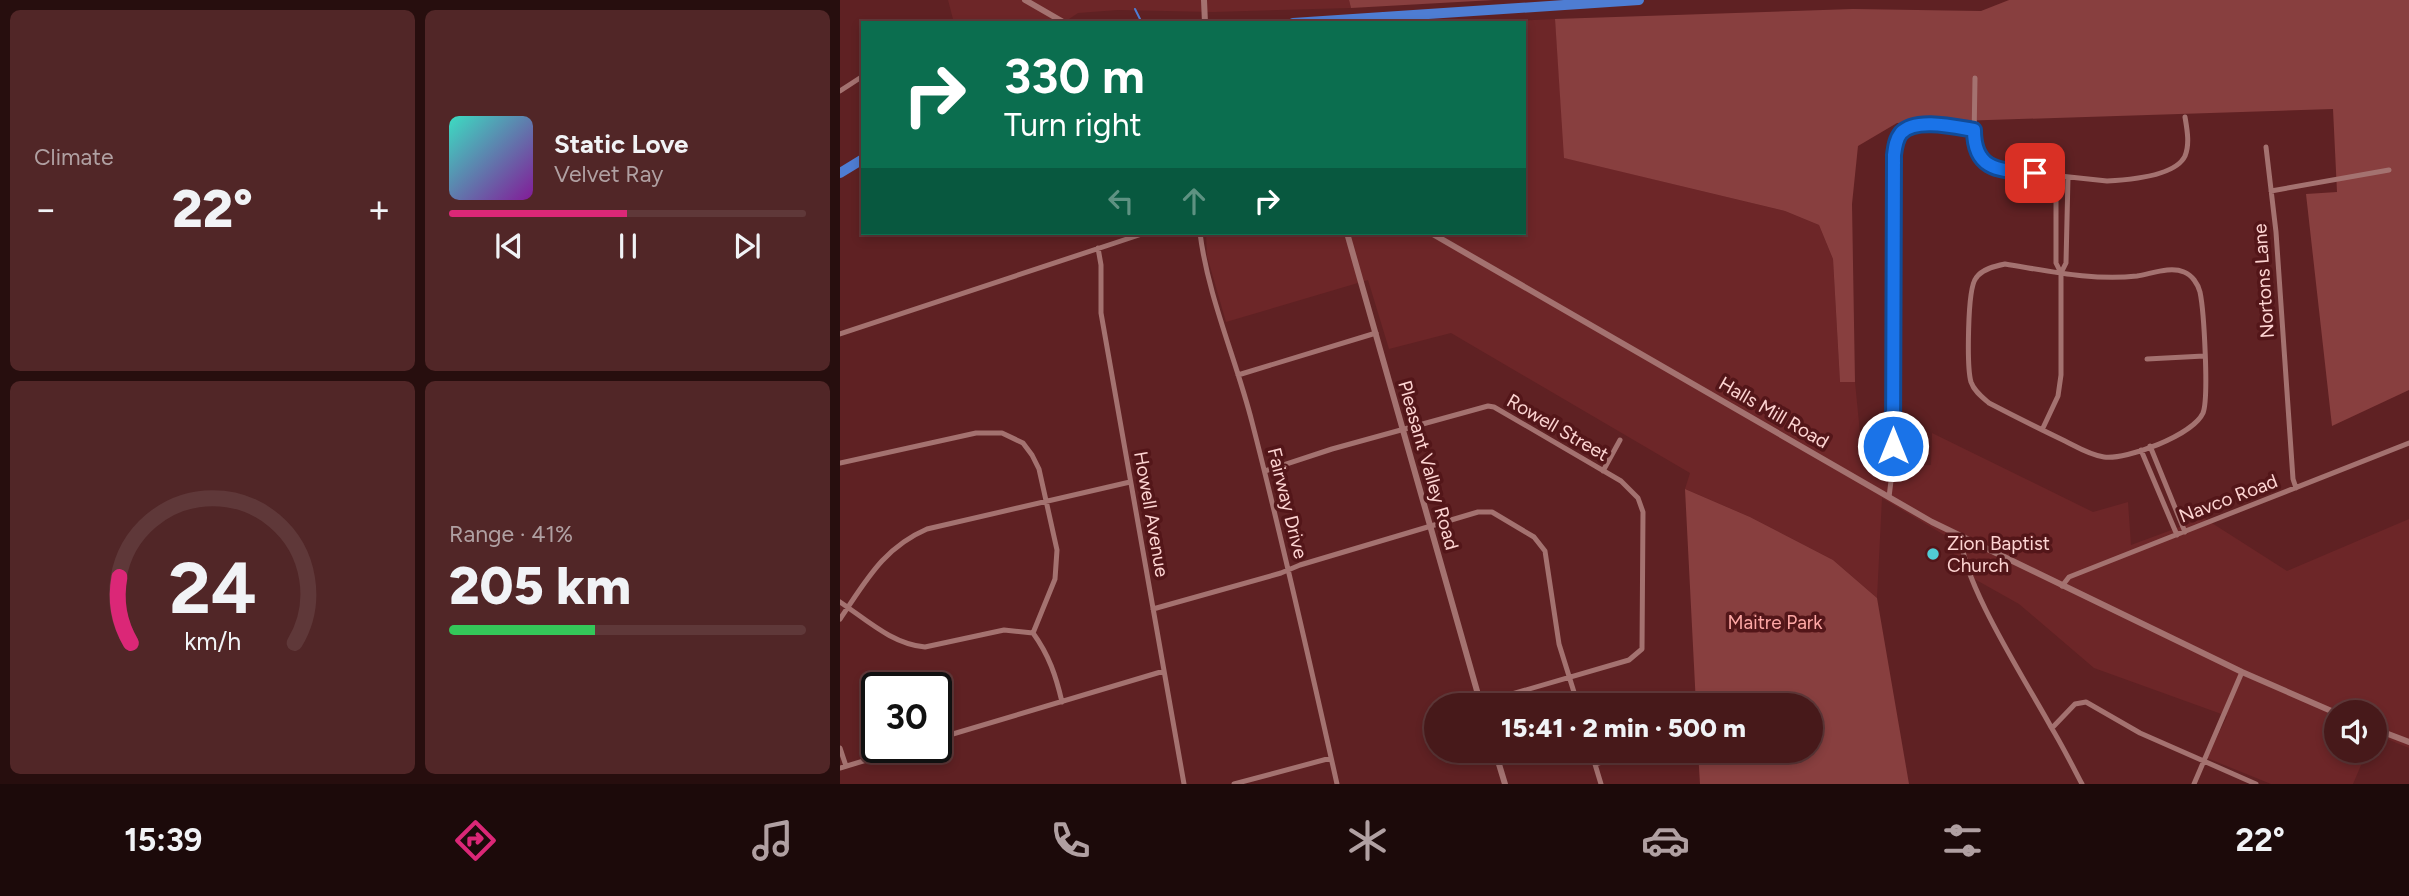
<!DOCTYPE html>
<html lang="en">
<head>
<meta charset="utf-8">
<style>
	:root { --surface:#47191a; --page:#512627; --text:#f1f3f6; --muted:#b0a0a2; --line:#5f3839; --accent:#db2777 }
	body { margin:0; font-family:Figtree,sans-serif; background:var(--page); color:var(--text); height:100vh; display:flex; flex-direction:column; font-size:26px; white-space:nowrap }
	* { box-sizing:border-box; margin:0 }
	p { font-size:23px; color:var(--muted) }
	.icon { flex:none; width:38px; height:38px; fill:none; stroke:currentColor; stroke-width:2; stroke-linecap:round; stroke-linejoin:round }
	.map { position:relative; flex:1; overflow:hidden }
	.panel { display:flex; flex-direction:column; gap:10px; padding:10px; background:#270e0e; width:840px }
	.panel>* { flex:none }
	.guide { position:absolute; left:21px; top:21px; width:665px; height:214px; border-radius:0px; box-shadow:0 4px 10px #0003,0 0 0 2px var(--line); background:#0b6e4f; color:#fff; overflow:hidden }
	.buttons { position:absolute; left:1484px; top:700px; display:grid; gap:14px }
	.buttons a { display:grid; place-items:center; width:63px; height:63px; border-radius:50%; background:var(--surface); box-shadow:0 4px 10px #0003,0 0 0 2px var(--line); font-size:35px }
	.speed { position:absolute; left:21px; top:672px; display:flex; gap:14px; font-size:35px; font-weight:700; text-align:center }
	.speed>* { display:grid; place-content:center; width:91px; height:91px; border-radius:50%; background:var(--surface); box-shadow:0 4px 10px #0003,0 0 0 2px var(--line); line-height:1 }
	.speed .limit { border:4px solid #111; border-radius:10px; background:#fff; color:#111 }
	.pin { position:absolute; display:grid; place-items:center; width:60px; height:60px; color:#fff; margin:-30px; border-radius:14px; box-shadow:0 4px 10px #0006 }
	.me { position:absolute; width:77px; margin:-38px; rotate:0deg; stroke-linejoin:round; filter:drop-shadow(0 0 5px #0008) }
	.turn { display:flex; align-items:center; gap:24px; height:147px; padding:0 28px; font-size:32px }
	.turn .icon { width:91px; height:91px; stroke-width:2.5 }
	.turn b { display:block; font-size:49px; line-height:60px }
	.lanes { display:flex; align-items:center; height:66px; padding:0 28px; background:#0003; justify-content:center; gap:35px; direction:ltr }
	.lanes .off { opacity:.35 }
	.big { font-size:52px; font-weight:800; line-height:1.1 }
	.panel .widget { flex:1; display:flex; flex-direction:column; justify-content:center; gap:10px; min-width:0; padding:0 24px; border-radius:10px; background:var(--page) }
	.panel .dial { align-items:center; gap:0 }
	.dial svg { height:182px; overflow:visible; fill:none; stroke:var(--line); stroke-width:7; stroke-linecap:round; text-anchor:middle }
	.dial text { fill:var(--text); stroke:none }
	.song { display:flex; align-items:center; gap:21px }
	.cover { width:84px; height:84px; border-radius:10px; background:linear-gradient(135deg,hsl(170 70% 55%),hsl(290 70% 35%)) }
	.played { height:7px; border-radius:4px; background:linear-gradient(90deg,var(--accent) 50%,var(--line) 50%) }
	.keys { display:flex; justify-content:space-around; direction:ltr }
	.heat { display:flex; justify-content:space-between; align-items:center; font-size:38px; direction:ltr }
	.charge { height:10px; border-radius:5px; background:linear-gradient(90deg,#34c759 41%,var(--line) 0) }
	.panel .tiles { flex:1; display:grid; gap:10px; grid-template-columns:repeat(2,1fr) }
	.trip { position:absolute; left:584px; top:693px; width:399px; height:70px; border-radius:35px; background:var(--surface); box-shadow:0 4px 10px #0003,0 0 0 2px var(--line); font-weight:800; line-height:70px; text-align:center }
	.tab-bar { display:flex; height:112px; justify-content:space-around; align-items:center; background:#1c0a0a; color:var(--muted) }
	.tab-bar .icon { width:49px; height:49px }
	.tab-bar .current { color:var(--accent) }
	.tab-bar b { font-size:32px; color:var(--text) }
	main { display:flex; flex:1; min-height:0 }
	.map>svg:first-child { display:block }
	.built { fill:#6d2628 }
	.green { fill:#883f3f }
	.lines { fill:none; stroke-linecap:round; stroke-linejoin:round }
	.stream { stroke:#4e7dd3; stroke-width:2 }
	.river { stroke:#4e7dd3; stroke-width:10 }
	.minor { stroke:#a47270; stroke-width:5 }
	.tertiary { stroke:#a47270; stroke-width:6 }
	.route-casing { stroke:#114b97; stroke-width:18 }
	.route { stroke:#1a73e8; stroke-width:12 }
	.poi-dot { fill:#51ccd4; stroke:#531619; stroke-width:2.5 }
	.labels { text-anchor:middle; stroke-width:7; stroke-linejoin:round; paint-order:stroke }
	.street-label { font-size:19px; fill:#fdd4d2; stroke:#531619 }
	.poi-label { font-size:19px; fill:#fdd4d2; stroke:#531619; text-anchor:start }
	.park-label { font-size:19px; fill:#fea8a6; stroke:#531619 }
</style>
</head>
<body>
<main>
<section class="panel">
<div class="tiles">
<div class="widget"><p>Climate</p>
<div class="heat"><a>−</a><b class="big">22°</b><a>+</a></div>
</div>
<div class="widget">
<div class="song"><i class="cover"></i><div><b>Static Love</b><p>Velvet Ray</p></div></div>
<div class="played"></div>
<div class="keys"><svg class="icon" aria-label="previous" viewBox="0 0 24 24"><path d="M18 5L8 12l10 7zM5 5v14"/></svg><svg class="icon" aria-label="pause" viewBox="0 0 24 24"><path d="M8 5v14M16 5v14"/></svg><svg class="icon" aria-label="next" viewBox="0 0 24 24"><path d="M6 5l10 7-10 7zM19 5v14"/></svg></div>
</div>
<div class="widget dial"><svg viewBox="0 0 100 80">
<path d="M14 69A42 42 0 1 1 86 69"/>
<path d="M14 69A42 42 0 0 1 9 40" stroke="#db2777"/>
<text x="50" y="56" font-size="32" font-weight="700">24</text>
<text x="50" y="72" font-size="11">km/h</text>
</svg></div>
<div class="widget"><p>Range · 41%</p><b class="big">205 km</b><div class="charge"></div></div>
</div>
</section>
<div class="map">
<svg width="1569" height="784" viewBox="0 0 1569 784">
	<rect width="100%" height="100%" fill="#5f2123"/>
	<!-- built -->
	<path class="built" d="M 108,0 L 509,0 L 511,8 L 373,12 L 278,10 L 238,13 L 223,23 L 114,23 Z
		M 715,19 L 725,158 L 945,211 L 979,225 L 993,259 L 1000,382 L 1015,382 L 1020,433 L 1060,433 L 1060,466 L 1091,465 L 1092,433 L 1253,512 L 1288,502 L 1291,545 L 1364,518 L 1447,571 L 1569,519 L 1569,748 L 1535,734 L 1535,712 L 1496,712 L 1496,751 L 1527,751 L 1513,784 L 1431,784 L 1367,758 L 1387,716 L 1254,668 L 1179,604 L 1122,572 L 1106,536 L 1042,498 L 1037,598 L 993,560 L 910,517 L 845,489 L 850,473 L 611,333 L 549,349 L 528,280 L 386,322 L 367,256 L 366,233 L 684,233 L 684,23 L 633,23 Z"/>
	<!-- green -->
	<path class="green" d="M 509,0 L 654,0 L 511,8 Z
		M 1169,0 L 1569,0 L 1569,390 L 1492,426 L 1466,194 L 1497,192 L 1493,109 L 1057,123 L 1018,146 L 1012,204 L 1015,382 L 1000,382 L 993,259 L 979,225 L 945,211 L 724,158 L 715,19 L 1013,9 L 1141,11 Z
		M 845,489 L 910,517 L 993,560 L 1037,598 L 1069,784 L 860,784 L 858,751 L 971,751 L 971,705 L 856,705 Z"/>
	<g class="lines">
		<!-- stream -->
		<path class="stream" d="M 295,9 L 302,23"/>
		<!-- river -->
		<path class="river" d="M 453,23 L 799,0
			M 0,173 L 23,159"/>
		<!-- minor -->
		<path class="minor" d="M 1135,78 L 1134,140 C 1137,154 1142,161 1154,169 L 1267,181 C 1287,180 1335,177 1345,156 C 1350,144 1347,129 1345,117
			M 0,91 L 23,76
			M 1426,147 L 1436,232 L 1453,479 L 1456,488
			M 1216,176 L 1216,263 L 1221,273
			M 1431,191 L 1549,170
			M 360,233 C 368,297 396,359 412,422 C 443,542 470,663 497,784
			M 258,248 L 261,265 L 261,313 L 344,784
			M 1165,264 C 1209,271 1253,281 1297,276 C 1311,274 1330,266 1344,272 C 1352,275 1358,284 1360,292 C 1364,311 1369,398 1363,413 C 1353,435 1287,460 1264,457 C 1250,455 1237,447 1225,441 C 1200,429 1174,416 1149,403 C 1142,397 1134,391 1131,382 C 1127,368 1127,289 1136,278 C 1142,269 1155,266 1165,264 Z
			M 0,334 L 305,233
			M 1307,359 L 1364,356
			M 398,375 L 536,333
			M 1202,430 L 1218,396 L 1221,375 L 1221,273 L 1226,263 L 1228,177
			M 1310,446 L 1345,532
			M 1301,450 L 1337,535
			M 0,463 L 136,433 L 162,433 L 183,443 L 192,455 L 199,469 L 217,550 L 215,579 L 193,633 C 209,655 216,676 222,702
			M 425,471 L 492,449 L 648,406 L 654,407 L 781,481 L 798,498 L 803,512 L 802,649 L 789,660 L 641,703
			M 763,471 L 780,440
			M 1049,497 L 1052,473 L 1054,155 C 1055,147 1056,139 1061,133 C 1075,117 1116,127 1134,130
			M 1122,537 C 1118,576 1190,688 1211,727 C 1222,745 1232,765 1242,784
			M 1222,586 L 1229,577 L 1569,443
			M 0,602 C 27,620 52,644 85,647 L 164,630 L 193,633
			M 313,609 L 441,573 L 460,565 L 638,512 L 652,512 L 694,537 L 705,551 L 719,644 L 738,705
			M 0,619 C 26,581 43,548 87,529 L 290,482
			M 1212,728 L 1235,704 L 1246,702 L 1300,733 L 1416,784
			M 96,739 L 324,671
			M 0,748 L 6,766
			M 751,751 L 761,784
			M 755,764 L 801,751
			M 0,768 L 70,747
			M 394,784 L 491,758
			M 1354,784 L 1402,672"/>
		<!-- tertiary -->
		<path class="tertiary" d="M 185,0 L 225,23
			M 364,0 L 365,23
			M 507,233 L 641,705
			M 591,233 L 1092,522 L 1402,672 L 1496,713
			M 1535,729 L 1569,742
			M 655,751 L 665,784"/>
	</g>
	<g class="lines">
		<defs>
			<path id="route" d="M 1053,446 L 1054,155 C 1055,147 1056,139 1061,133 C 1075,117 1116,127 1134,130 C 1134,173 1163,170 1195,173"/>
		</defs>
		<!-- route casing -->
		<use href="#route" class="route-casing"/>
		<!-- route -->
		<use href="#route" class="route"/>
	</g>
	<!-- markers -->
	<circle class="poi-dot" cx="1093" cy="554" r="7"/>
	<g class="labels">
		<!-- street labels -->
		<g class="street-label">
			<text transform="translate(1423 281) rotate(-94)" y="7">Nortons Lane</text>
			<text transform="translate(934 412) rotate(30)" y="7">Halls Mill Road</text>
			<text transform="translate(718 427) rotate(30)" y="7">Rowell Street</text>
			<text transform="translate(589 465) rotate(74)" y="7">Pleasant Valley Road</text>
			<text transform="translate(1388 498) rotate(-21)" y="7">Navco Road</text>
			<text transform="translate(448 503) rotate(76)" y="7">Fairway Drive</text>
			<text transform="translate(312 514) rotate(80)" y="7">Howell Avenue</text>
		</g>
		<!-- poi labels -->
		<g class="poi-label">
			<text x="1107" y="550">Zion Baptist<tspan x="1107" dy="22">Church</tspan></text>
		</g>
		<!-- park labels -->
		<g class="park-label">
			<text x="935" y="629">Maitre Park</text>
		</g>
	</g>
</svg>
<div class="buttons">
<a><svg class="icon" aria-label="sound" viewBox="0 0 24 24"><path d="M4 9h4l5-4v14l-5-4H4zM17 9q2 3 0 6"/></svg></a>
</div>
<div class="speed"><div class="limit">30</div></div>
<div class="pin" style="left:1195px;top:173px;background:#d93025"><svg class="icon" aria-label="arrive" viewBox="0 0 24 24"><path d="M6 21V4h12l-3 4 3 4H6"/></svg></div>
<svg class="me" style="left:1053px;top:446px" viewBox="-20 -20 40 40"><circle r="17" fill="#1a73e8" stroke="#fff" stroke-width="3"/><path d="M0-11L8 9 0 5-8 9z" fill="#fff"/></svg>
<div class="trip">15:41 · 2 min · 500 m</div>
<div class="guide">
<div class="turn"><svg class="icon" aria-label="right" viewBox="0 0 24 24"><path d="M7 20v-9h11M14 6l5 5-5 5"/></svg><div><b>330 m</b>Turn right</div></div>
<div class="lanes"><svg class="icon off" aria-label="left" viewBox="0 0 24 24"><path d="M17 20v-9H6M10 6l-5 5 5 5"/></svg><svg class="icon off" aria-label="ahead" viewBox="0 0 24 24"><path d="M12 20V5M6 11l6-6 6 6"/></svg><svg class="icon" aria-label="right" viewBox="0 0 24 24"><path d="M7 20v-9h11M14 6l5 5-5 5"/></svg></div>
</div>
</div>
</main>
<nav class="tab-bar">
<b>15:39</b>
<svg class="icon current" aria-label="directions" viewBox="0 0 24 24"><path d="M12 3l9 9-9 9-9-9zM9 14v-3h6M13 9l2 2-2 2"/></svg>
<svg class="icon" aria-label="music" viewBox="0 0 24 24"><path d="M9 18V5l10-2v13"/><circle cx="6" cy="18" r="3"/><circle cx="16" cy="16" r="3"/></svg>
<svg class="icon" aria-label="phone" viewBox="0 0 24 24"><path d="M5 4h4l2 5-3 2q2 4 5 5l2-3 5 2v4C11 20 4 13 5 4z"/></svg>
<svg class="icon" aria-label="climate" viewBox="0 0 24 24"><path d="M12 3v18M4 7l16 10M4 17L20 7"/></svg>
<svg class="icon" aria-label="car" viewBox="0 0 24 24"><path d="M5 17H2v-5l4-1 3-4h7l3 4 3 1v5h-3M9 17h6M6 11h13"/><circle cx="7" cy="17" r="2"/><circle cx="17" cy="17" r="2"/></svg>
<svg class="icon" aria-label="filters" viewBox="0 0 24 24"><path d="M4 7h16M4 17h16"/><circle cx="9" cy="7" r="2"/><circle cx="15" cy="17" r="2"/></svg>
<b>22°</b>
</nav>
</body>
</html>
